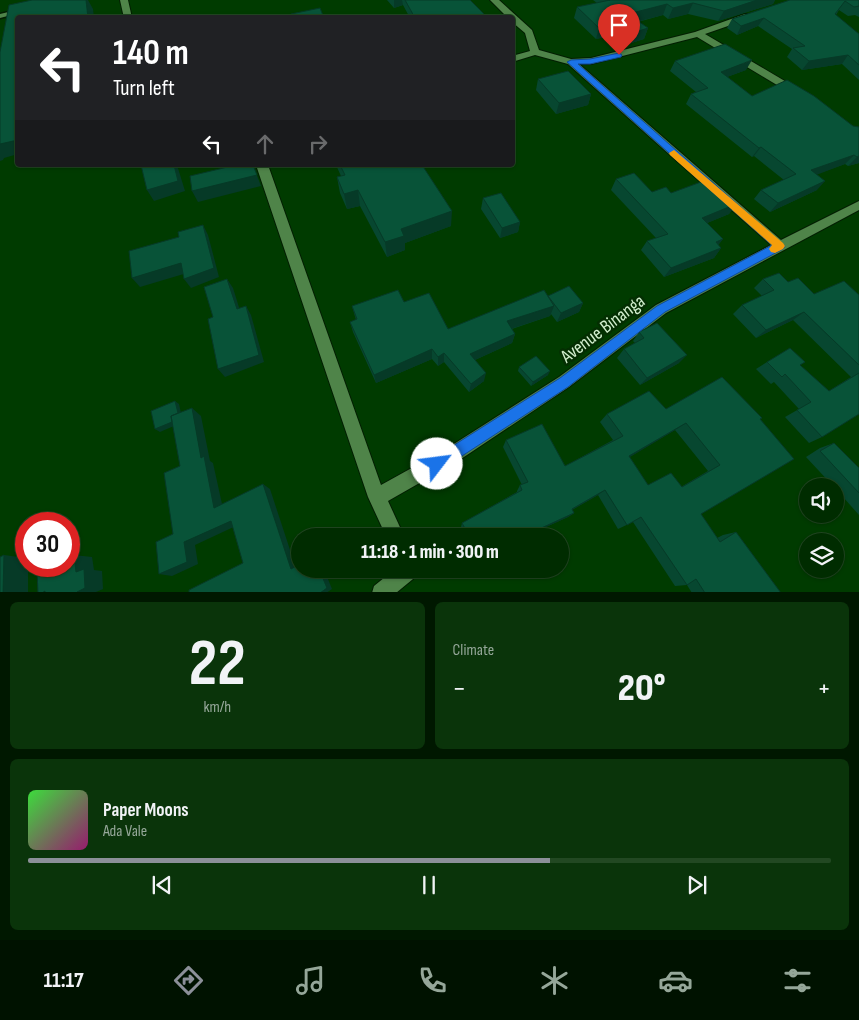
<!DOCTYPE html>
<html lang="en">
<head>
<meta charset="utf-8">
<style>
	:root { --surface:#002c00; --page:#0a340a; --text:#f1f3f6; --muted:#95a799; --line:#224822; --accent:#8c9099 }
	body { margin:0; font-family:"Sofia Sans Condensed",sans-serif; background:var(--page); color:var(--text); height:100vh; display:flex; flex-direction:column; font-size:19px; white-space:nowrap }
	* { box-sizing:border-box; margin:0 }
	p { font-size:16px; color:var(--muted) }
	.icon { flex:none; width:28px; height:28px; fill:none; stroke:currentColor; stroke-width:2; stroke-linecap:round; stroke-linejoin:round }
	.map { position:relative; height:592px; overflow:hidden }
	.side { display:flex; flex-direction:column; gap:10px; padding:10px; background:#001800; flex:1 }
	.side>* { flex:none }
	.top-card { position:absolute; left:15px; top:15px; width:500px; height:152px; border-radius:5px; box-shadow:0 1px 4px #0004,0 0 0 1px var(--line); background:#202124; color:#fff; overflow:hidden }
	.tools { position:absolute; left:799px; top:478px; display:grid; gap:10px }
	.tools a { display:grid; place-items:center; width:45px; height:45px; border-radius:50%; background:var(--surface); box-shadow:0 1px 4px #0004,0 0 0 1px var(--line); font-size:25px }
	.speed { position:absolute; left:15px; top:512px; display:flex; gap:10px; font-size:25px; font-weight:700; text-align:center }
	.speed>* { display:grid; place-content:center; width:65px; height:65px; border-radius:50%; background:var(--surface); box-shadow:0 1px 4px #0004,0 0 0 1px var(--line); line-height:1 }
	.speed .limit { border:8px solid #d22; background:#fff; color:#111 }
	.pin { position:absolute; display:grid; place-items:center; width:42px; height:42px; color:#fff; margin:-51px -21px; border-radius:50% 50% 50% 0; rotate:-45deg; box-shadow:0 0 5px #0007 }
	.pin .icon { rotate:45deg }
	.me { position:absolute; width:55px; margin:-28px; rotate:60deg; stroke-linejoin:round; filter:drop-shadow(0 0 4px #0008) }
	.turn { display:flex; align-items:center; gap:18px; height:105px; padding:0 15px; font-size:22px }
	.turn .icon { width:65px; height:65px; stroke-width:2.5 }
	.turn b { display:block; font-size:35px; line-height:42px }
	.lanes { display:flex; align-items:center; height:48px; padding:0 15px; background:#0003; justify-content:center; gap:25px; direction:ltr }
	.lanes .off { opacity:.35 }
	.big { font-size:38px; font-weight:800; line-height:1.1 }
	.side .card { flex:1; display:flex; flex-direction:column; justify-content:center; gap:8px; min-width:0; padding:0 18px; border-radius:8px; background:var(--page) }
	.side .dial { align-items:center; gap:0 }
	.dial b { font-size:65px; line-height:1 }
	.song { display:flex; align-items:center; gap:15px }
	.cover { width:60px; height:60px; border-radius:8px; background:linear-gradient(135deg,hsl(120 70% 55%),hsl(320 70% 35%)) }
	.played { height:5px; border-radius:2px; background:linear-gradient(90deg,var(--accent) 65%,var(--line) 65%) }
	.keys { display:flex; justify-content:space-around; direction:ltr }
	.heat { display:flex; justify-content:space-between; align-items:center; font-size:28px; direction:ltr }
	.side .tiles { flex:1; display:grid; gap:10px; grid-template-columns:1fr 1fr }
	.card:last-child { grid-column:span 2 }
	.trip { position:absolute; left:291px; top:528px; width:278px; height:50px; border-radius:25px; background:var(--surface); box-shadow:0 1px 4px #0004,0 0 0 1px var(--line); font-weight:800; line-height:50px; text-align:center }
	.menu { display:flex; height:80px; justify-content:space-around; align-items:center; background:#001200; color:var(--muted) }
	.menu .icon { width:35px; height:35px }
	.menu .active { color:var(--accent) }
	.menu b { font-size:22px; color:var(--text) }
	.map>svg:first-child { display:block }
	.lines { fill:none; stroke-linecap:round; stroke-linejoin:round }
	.service-casing { stroke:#031e02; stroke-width:3 }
	.minor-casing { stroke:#031e02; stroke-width:2 }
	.service { fill:#4f8449; fill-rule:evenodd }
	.minor { fill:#4f8449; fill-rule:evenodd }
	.wall { fill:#074730; fill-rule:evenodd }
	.shaded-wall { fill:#063a27 }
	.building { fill:#085338; stroke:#063a27; fill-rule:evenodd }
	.route { fill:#1a73e8; stroke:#114b97 }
	.slow { fill:#f59e0b }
	.labels { text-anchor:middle; stroke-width:5; stroke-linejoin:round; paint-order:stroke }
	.street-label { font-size:19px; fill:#d2efce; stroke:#042e02 }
</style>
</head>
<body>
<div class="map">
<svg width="859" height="593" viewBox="0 0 859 593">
	<rect width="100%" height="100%" fill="#003b00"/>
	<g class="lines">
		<defs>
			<path id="service" d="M 21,9 L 24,11 L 23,12 L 0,18 L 0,14 Z"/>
			<path id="minor" d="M 120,0 L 128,0 L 132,18 L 124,18 Z
				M 490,0 L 499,0 L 532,30 L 539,50 L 571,59 L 591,58 L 695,32 L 745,14 L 751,14 L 751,18 L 705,34 L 800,90 L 800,94 L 792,94 L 697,37 L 591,64 L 579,64 L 781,240 L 859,201 L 859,210 L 666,313 L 569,387 L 458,461 L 388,501 L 404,536 L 386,536 L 368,497 L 256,165 L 268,165 L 381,485 L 446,449 L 559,377 L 656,305 L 771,245 L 568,64 L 535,55 L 512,62 L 512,56 L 530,51 L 525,33 L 512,22 L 512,18 L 508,18 Z
				M 395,569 L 416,569 L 413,579 L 396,593 L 372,593 L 374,586 Z"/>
		</defs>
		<!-- service casing -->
		<use href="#service" class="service-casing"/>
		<!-- minor casing -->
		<use href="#minor" class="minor-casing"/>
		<!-- service -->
		<use href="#service" class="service"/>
		<!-- minor -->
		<use href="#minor" class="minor"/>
	</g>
	<!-- wall -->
	<path class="wall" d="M 387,0 L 470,0 L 488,18 L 410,18 L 403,5 L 394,8 Z
		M 593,0 L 775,0 L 773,4 L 718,21 L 688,14 L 668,19 L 663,15 L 638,22 L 648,28 L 644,39 L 622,46 L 611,36 L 596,39 L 574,18 L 577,7 L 597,3 Z
		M 790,0 L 859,0 L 859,17 L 855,15 L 848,16 L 839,10 L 836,15 L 859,34 L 859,80 L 842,64 L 802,70 L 787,57 L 792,49 L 758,26 L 737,35 L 727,28 L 732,19 Z
		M 675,61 L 746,70 L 727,77 L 752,96 L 853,126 L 859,127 L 859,163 L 848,166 L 845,164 L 817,174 L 817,190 L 770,212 L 754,199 L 761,190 L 784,180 L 754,156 L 752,157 L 686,104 L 691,94 L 696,92 L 670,71 Z
		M 538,79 L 591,94 L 588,105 L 556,114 L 536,90 Z
		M 336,165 L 422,165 L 451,226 L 405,243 L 405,250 L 387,257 L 360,206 L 347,209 L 340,193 L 337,177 L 341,176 Z
		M 616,179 L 652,192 L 671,193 L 736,204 L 729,214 L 707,223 L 723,239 L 718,245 L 721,248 L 714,258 L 664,277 L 641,250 L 647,241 L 656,238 L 611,190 Z
		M 483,198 L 520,222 L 518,232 L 500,238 L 481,209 Z
		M 763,279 L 788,282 L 814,294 L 859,295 L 859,414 L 822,437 L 809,443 L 785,417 L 799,409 L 774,382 L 771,384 L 756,369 L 767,362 L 800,365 L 829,391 L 851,377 L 793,320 L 756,338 L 733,314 L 742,305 L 762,296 L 754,288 Z
		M 548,296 L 583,303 L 579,312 L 557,322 L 551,314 L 550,316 L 512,329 L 515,334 L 512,343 L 475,360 L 484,381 L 469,392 L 444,362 L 438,366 L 432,359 L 376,383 L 353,332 L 350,322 L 356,320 L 352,306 L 404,302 L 448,329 Z
		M 639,332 L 679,363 L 640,385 L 617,358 L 624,349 L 635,343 L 633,341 Z
		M 519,367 L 548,375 L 531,386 L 518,371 Z
		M 666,409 L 760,419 L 701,514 L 717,538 L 723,535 L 736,532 L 781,593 L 692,593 L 687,585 L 675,586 L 633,522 L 618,529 L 598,495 L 572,510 L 574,513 L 568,517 L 526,536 L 465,536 L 461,527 L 462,523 L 517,492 L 517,491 L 520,485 L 522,485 L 503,447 L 506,440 L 565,466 L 613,440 L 600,422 L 607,414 ZM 675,430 L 708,471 L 681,487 L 648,485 L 629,457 Z
		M 834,443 L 859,468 L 859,515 L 835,488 L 835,486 L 833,486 L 806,457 L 820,448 Z"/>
	<!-- shaded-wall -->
	<path class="shaded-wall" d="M 86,0 L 88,0 L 93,9 L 94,18 L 88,18 Z
		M 394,0 L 402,0 L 403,5 L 394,8 Z
		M 757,0 L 775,0 L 773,4 L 718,21 L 724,11 Z
		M 693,3 L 688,14 L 668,19 L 673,8 Z
		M 667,4 L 663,15 L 624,25 L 628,14 Z
		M 764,18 L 758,26 L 737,35 L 741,26 Z
		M 615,25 L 611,36 L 596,39 L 599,28 Z
		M 648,28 L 644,39 L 622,46 L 626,35 Z
		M 848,55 L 842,64 L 802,70 L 809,61 Z
		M 752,60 L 746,70 L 716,81 L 721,72 Z
		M 591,94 L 588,105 L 556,114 L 559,103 Z
		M 18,140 L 18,154 L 4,158 L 3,160 L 0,161 L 0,144 Z
		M 761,147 L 754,156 L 752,157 L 759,148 Z
		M 854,155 L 845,164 L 803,180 L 811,170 Z
		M 859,156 L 859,163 L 848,166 L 857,157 Z
		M 174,165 L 177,165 L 185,191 L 154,201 L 147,190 Z
		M 253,165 L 261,186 L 198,202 L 192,191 Z
		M 825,181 L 817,190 L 770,212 L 778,203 Z
		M 358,190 L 360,206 L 347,209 L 344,194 Z
		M 736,204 L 729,214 L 695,228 L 702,218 Z
		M 452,211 L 451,226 L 405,243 L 405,250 L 387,257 L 385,242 L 401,229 Z
		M 520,222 L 518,232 L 500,238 L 502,228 Z
		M 203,225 L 208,235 L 219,277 L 191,288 L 184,279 Z
		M 723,239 L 715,249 L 716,242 Z
		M 721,248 L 714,258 L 664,277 L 671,268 Z
		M 181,263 L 187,273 L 140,287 L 132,278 Z
		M 227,279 L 233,288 L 242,317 L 237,309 Z
		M 583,303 L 579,312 L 557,322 L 561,313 Z
		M 246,306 L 251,315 L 264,362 L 225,377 L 218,369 Z
		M 554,306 L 550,316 L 504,331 L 507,321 Z
		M 804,312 L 793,320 L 756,338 L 766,330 Z
		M 515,334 L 512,343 L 468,363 L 470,354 Z
		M 432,349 L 432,359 L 376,383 L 374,375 Z
		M 444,353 L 444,362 L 438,366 L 438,357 Z
		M 687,355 L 679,363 L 640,385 L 647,378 Z
		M 550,371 L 548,375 L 531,386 L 533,382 Z
		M 486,373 L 484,381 L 469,392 L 471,384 Z
		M 175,401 L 179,404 L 183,422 L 160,432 L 155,429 Z
		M 192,408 L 201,416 L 210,461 L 213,463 L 224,513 L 214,508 L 201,458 Z
		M 686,423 L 675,430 L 620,463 L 629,456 Z
		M 263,484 L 270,489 L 297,571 L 291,569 Z
		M 605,490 L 598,495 L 566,513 L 572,509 Z
		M 574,513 L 568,517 L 526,536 L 524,536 Z
		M 231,521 L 240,524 L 195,545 L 198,564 L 172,576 L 159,574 L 184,542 Z
		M 4,555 L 26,558 L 26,566 L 28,566 L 28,593 L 3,593 Z
		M 74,555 L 92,557 L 94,570 L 102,571 L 103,589 L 96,592 L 77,593 Z
		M 319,569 L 324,569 L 332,589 L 326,593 L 320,593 Z"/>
	<!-- building -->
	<path class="building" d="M 32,0 L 86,0 L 88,18 L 18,18 L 18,140 L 0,144 L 0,52 L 9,5 Z
		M 405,0 L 470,0 L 488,18 L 415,18 Z
		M 609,0 L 757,0 L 724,11 L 693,3 L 673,8 L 667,4 L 628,14 L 648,28 L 626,35 L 615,25 L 599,28 L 577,7 L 610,0 Z
		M 790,0 L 859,0 L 859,6 L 854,7 L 845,1 L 835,14 L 859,34 L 859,65 L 848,55 L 809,61 L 793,48 L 805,46 L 764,18 L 741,26 L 732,19 Z
		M 320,8 L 324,18 L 293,18 L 291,14 Z
		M 725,44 L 752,60 L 721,72 L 752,96 L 787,80 L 814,96 L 853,126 L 859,127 L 859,156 L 857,157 L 854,155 L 811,170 L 825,181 L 778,203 L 761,190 L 796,174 L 761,147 L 759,148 L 691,94 L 708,88 L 675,61 Z
		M 568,71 L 591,94 L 559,103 L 538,79 Z
		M 141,165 L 174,165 L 178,181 L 147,190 Z
		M 236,165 L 253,165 L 257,175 L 192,191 L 190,176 Z
		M 340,165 L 422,165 L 452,211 L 401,229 L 404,236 L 385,242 L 358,190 L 344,194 L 337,177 L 345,175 Z
		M 634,173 L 652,192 L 666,187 L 671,193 L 709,179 L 736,204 L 702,218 L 723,239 L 716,242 L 721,248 L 671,268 L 647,241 L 668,234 L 616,179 Z
		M 501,193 L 520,222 L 502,228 L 483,198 Z
		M 203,225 L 214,268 L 184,279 L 181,263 L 132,278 L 129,251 L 179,237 L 178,232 Z
		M 779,273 L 788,282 L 798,278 L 814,294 L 844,281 L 859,295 L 859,365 L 804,312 L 766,330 L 742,305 L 774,290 L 763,279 Z
		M 227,279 L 237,309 L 246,306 L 259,355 L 218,369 L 208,319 L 213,317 L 204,287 Z
		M 569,286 L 583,303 L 561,313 L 548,296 Z
		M 398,290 L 404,302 L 429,293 L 448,329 L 544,290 L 554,306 L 507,321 L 515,334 L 470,354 L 486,373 L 471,384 L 444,353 L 438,357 L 432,349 L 374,375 L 350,322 L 357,319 L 352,306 Z
		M 657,323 L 687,355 L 647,378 L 624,349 L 644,338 L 639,332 Z
		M 790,348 L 805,362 L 800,365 L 829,391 L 859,373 L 859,414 L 822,437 L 797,410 L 811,402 L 785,374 L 782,377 L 767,362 Z
		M 536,356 L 550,371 L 533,382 L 519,367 Z
		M 722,377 L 762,418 L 760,419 L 794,459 L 701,514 L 720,542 L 736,532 L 781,593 L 705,593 L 696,579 L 687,585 L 641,517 L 627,525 L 605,490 L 572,509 L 574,513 L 524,536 L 469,536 L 462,523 L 522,490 L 520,485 L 528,482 L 506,440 L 542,424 L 565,466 L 623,436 L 607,414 L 649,391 L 666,409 ZM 686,423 L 720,465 L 682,487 L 671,473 L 648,485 L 629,456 Z
		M 175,401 L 178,413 L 171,416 L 172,422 L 155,429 L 151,411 Z
		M 192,408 L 201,458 L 204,456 L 214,508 L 263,484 L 291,569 L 300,564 L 300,569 L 319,569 L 327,588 L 320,593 L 189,593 L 189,590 L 243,563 L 231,521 L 184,542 L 187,562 L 159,574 L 156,542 L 173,534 L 164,473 L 180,466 L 171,416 Z
		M 834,443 L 859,468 L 859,493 L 820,451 Z
		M 4,555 L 3,593 L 0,593 L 0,557 Z
		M 74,555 L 76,572 L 84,569 L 85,588 L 77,592 L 77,593 L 45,593 L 45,591 L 42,593 L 38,593 L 37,572 L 49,566 L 69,566 L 69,557 Z"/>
	<!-- route -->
	<path class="route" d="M 619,53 L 622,55 L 621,57 L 590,64 L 578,64 L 785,246 L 783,249 L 665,312 L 568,387 L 442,469 L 437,471 L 432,469 L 430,464 L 432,459 L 560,378 L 657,306 L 772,245 L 567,62 L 571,60 L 590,59 Z"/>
	<!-- slow -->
	<path class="slow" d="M 674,150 L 783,243 L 785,246 L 783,249 L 775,253 L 771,252 L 769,249 L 772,245 L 670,155 L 669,153 Z"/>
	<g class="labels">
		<!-- street labels -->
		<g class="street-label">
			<text transform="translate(602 328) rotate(-37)" y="7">Avenue Binanga</text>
		</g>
	</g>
</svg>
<div class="tools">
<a><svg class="icon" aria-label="sound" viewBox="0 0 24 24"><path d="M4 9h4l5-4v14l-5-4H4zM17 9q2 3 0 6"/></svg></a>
<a><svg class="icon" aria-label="layers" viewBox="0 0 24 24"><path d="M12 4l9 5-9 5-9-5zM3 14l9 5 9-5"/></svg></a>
</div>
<div class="speed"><div class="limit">30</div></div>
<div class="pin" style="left:619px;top:55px;background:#d93025"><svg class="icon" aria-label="arrive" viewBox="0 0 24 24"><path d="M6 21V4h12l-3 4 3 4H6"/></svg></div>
<svg class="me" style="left:437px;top:464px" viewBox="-20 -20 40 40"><circle r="19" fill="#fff"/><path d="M0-13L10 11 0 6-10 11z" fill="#1a73e8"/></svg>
<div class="trip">11:18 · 1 min · 300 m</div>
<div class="top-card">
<div class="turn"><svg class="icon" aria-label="left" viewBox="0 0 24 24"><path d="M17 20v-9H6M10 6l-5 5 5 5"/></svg><div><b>140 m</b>Turn left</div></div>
<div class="lanes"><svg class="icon" aria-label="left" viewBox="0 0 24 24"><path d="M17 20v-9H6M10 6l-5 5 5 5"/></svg><svg class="icon off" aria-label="ahead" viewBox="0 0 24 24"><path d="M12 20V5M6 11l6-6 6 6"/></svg><svg class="icon off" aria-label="right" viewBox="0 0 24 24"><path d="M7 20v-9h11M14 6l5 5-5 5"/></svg></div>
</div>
</div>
<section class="side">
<div class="tiles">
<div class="card dial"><b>22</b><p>km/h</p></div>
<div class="card"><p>Climate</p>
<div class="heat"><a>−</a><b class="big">20°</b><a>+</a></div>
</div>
<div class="card">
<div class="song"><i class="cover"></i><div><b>Paper Moons</b><p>Ada Vale</p></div></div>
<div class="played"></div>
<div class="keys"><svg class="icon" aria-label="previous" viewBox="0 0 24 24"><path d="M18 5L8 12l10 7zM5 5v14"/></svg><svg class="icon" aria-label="pause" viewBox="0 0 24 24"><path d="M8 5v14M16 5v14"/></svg><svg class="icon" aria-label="next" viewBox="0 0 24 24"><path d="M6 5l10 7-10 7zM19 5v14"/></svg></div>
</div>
</div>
</section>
<nav class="menu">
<b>11:17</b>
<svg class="icon active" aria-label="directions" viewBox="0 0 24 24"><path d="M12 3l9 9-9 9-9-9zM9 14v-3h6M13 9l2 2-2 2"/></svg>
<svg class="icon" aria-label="music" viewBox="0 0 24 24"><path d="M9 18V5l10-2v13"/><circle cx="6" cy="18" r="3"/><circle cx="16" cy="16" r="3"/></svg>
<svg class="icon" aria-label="phone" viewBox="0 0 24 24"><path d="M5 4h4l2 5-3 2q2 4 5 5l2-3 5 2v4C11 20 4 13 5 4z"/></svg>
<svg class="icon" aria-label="climate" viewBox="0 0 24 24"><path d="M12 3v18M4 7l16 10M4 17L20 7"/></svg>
<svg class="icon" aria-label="car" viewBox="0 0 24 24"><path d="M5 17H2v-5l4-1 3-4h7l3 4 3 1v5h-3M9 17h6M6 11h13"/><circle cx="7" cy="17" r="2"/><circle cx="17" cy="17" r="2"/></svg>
<svg class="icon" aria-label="filters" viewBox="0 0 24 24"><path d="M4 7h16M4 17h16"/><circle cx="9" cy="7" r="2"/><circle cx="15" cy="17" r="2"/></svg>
</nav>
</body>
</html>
